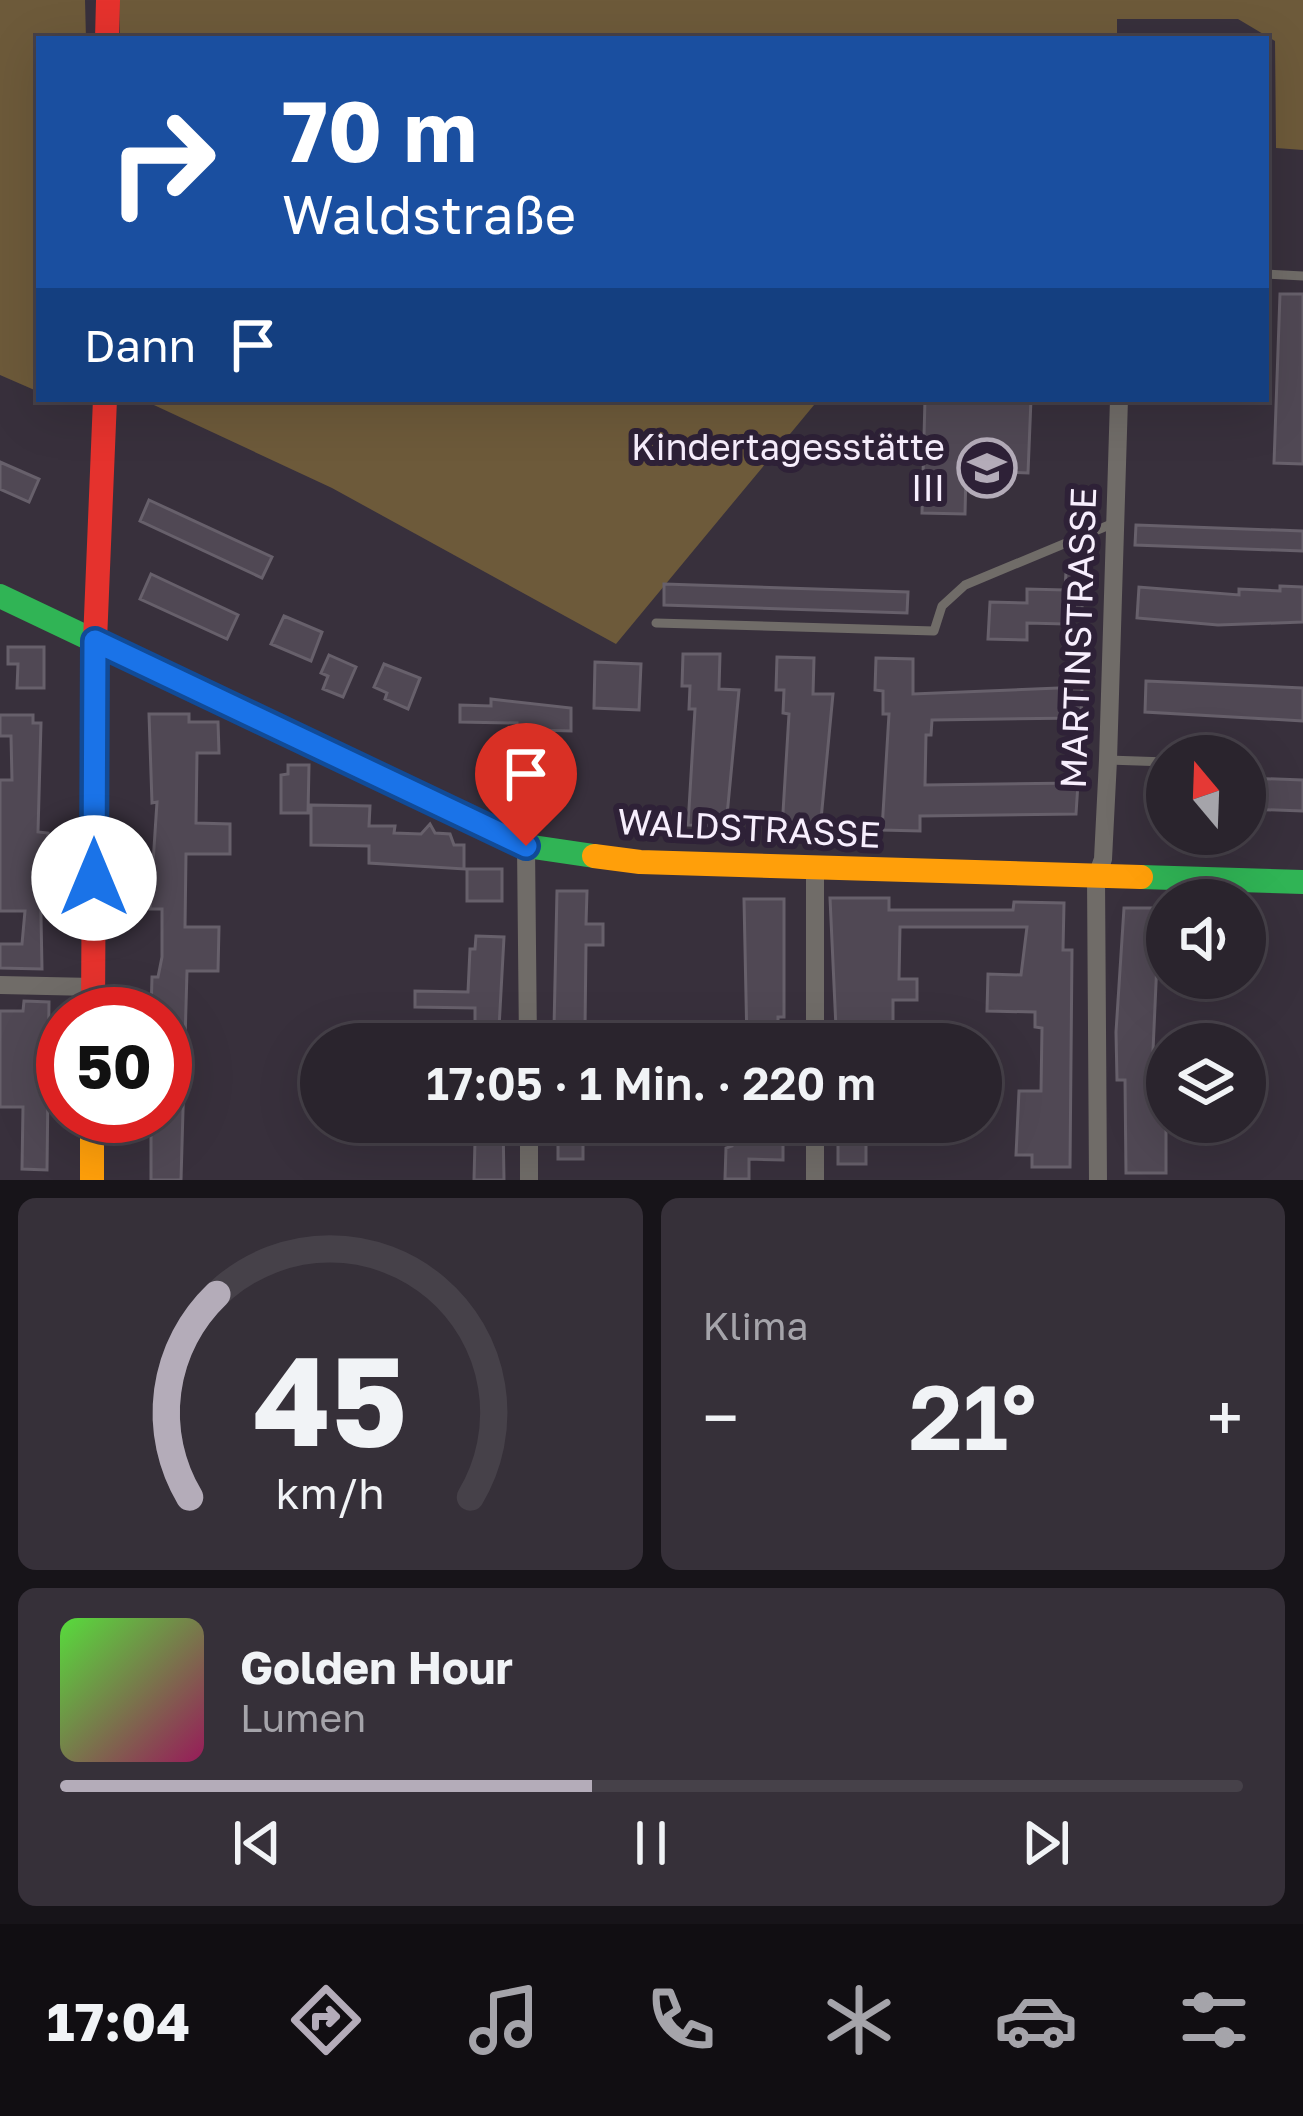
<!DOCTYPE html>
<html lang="de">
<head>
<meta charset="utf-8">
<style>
	:root { --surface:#2a242d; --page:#363039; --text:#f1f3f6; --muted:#a5a4aa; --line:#464149; --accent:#b4acb9 }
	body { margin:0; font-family:"Golos Text",sans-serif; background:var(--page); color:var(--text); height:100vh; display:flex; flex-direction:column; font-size:45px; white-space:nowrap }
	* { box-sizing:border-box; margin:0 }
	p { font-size:39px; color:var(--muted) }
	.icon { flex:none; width:66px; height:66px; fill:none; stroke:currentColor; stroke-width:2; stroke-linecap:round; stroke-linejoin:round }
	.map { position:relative; height:1180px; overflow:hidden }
	.side { display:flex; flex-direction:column; gap:18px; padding:18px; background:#171419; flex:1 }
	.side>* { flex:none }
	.guide { position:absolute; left:36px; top:36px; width:1233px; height:366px; border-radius:0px; box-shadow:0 12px 48px #0002,0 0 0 3px var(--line); background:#1a4fa0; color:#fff; overflow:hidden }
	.needle { width:78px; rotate:341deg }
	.tools { position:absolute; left:1146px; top:735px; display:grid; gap:24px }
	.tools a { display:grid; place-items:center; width:120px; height:120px; border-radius:50%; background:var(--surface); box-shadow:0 12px 48px #0002,0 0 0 3px var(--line); font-size:60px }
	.speed { position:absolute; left:36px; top:987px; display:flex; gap:24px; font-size:60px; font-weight:700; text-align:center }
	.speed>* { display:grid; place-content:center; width:156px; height:156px; border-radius:50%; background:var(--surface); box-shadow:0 12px 48px #0002,0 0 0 3px var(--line); line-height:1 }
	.speed .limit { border:18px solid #d22; background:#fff; color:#111 }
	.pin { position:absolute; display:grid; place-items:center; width:102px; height:102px; color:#fff; margin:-123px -51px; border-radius:50% 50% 50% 0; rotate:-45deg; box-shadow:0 0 12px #0007 }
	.pin .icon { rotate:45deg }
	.me { position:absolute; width:132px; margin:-66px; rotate:0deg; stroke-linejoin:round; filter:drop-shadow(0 0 9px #0008) }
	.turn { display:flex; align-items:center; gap:42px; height:252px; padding:0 48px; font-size:54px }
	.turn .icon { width:156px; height:156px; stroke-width:2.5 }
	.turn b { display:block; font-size:84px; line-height:102px }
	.then { display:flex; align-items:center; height:114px; padding:0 48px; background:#0003; gap:24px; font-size:45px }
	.big { font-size:90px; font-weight:600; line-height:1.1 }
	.side .card { flex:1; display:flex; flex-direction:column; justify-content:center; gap:18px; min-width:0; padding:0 42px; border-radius:18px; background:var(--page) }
	.side .dial { align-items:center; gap:0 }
	.dial svg { height:312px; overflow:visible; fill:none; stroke:var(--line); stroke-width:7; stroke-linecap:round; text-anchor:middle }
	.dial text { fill:var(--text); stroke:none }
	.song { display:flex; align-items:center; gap:36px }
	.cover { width:144px; height:144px; border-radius:18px; background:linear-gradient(135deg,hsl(110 70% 55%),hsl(330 70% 35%)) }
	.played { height:12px; border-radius:6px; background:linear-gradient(90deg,var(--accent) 45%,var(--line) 45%) }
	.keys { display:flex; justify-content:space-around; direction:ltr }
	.heat { display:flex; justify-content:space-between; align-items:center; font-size:66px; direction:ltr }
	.side .tiles { flex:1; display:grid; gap:18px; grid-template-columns:1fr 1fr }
	.card:last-child { grid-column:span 2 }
	.trip { position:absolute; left:300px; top:1023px; width:702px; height:120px; border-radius:60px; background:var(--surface); box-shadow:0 12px 48px #0002,0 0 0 3px var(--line); font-weight:600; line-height:120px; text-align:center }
	.dock { display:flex; height:192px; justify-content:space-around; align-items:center; background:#110e12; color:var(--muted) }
	.dock .icon { width:84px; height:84px }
	.dock .selected { color:var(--accent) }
	.dock b { font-size:54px; color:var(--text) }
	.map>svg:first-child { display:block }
	.forest { fill:#6d5a3a }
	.building { fill:#504854; stroke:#67606b; stroke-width:3 }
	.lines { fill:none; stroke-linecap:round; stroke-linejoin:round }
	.lane { stroke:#706c68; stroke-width:9 }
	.street { stroke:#706c68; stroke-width:18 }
	.fast { stroke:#30b455; stroke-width:24 }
	.slow { stroke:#ff9f0a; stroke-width:24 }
	.jam { stroke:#e5322d; stroke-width:24 }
	.route-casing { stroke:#114b97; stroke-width:30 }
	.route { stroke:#1a73e8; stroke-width:21 }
	.labels { text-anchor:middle; stroke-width:12; stroke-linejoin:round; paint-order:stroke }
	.poi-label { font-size:36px; fill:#f7eefd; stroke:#2e2137; text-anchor:end }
	.street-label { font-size:36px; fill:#f7eefd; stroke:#2e2137 }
</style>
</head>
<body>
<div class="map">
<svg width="1303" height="1180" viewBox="0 0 1303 1180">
	<rect width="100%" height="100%" fill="#38303c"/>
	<!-- forest -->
	<path class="forest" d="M 0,0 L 85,0 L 86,39 L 39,39 L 39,392 L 0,375 Z
		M 119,0 L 1303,0 L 1303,150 L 1276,148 L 1275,41 L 1238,19 L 1117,19 L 1117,39 L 120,39 Z
		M 141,399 L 819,399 L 616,644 L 332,488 Z"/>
	<!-- building -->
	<path class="building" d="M 1280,294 L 1303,294 L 1303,464 L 1274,463 Z
		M 925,399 L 1031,399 L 1028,473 L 966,471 L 965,514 L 922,513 Z
		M 0,462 L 39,479 L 29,502 L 0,489 Z
		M 149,500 L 272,557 L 262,578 L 140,521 Z
		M 1136,525 L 1303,531 L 1303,551 L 1135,545 Z
		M 1066,572 L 1083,573 L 1082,610 L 1065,610 L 1065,624 L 1027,623 L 1027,640 L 988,639 L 990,602 L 1027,603 L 1027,589 L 1065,590 Z
		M 151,574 L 238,615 L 227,639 L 140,599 Z
		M 664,584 L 908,592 L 907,613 L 664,605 Z
		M 1280,586 L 1303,587 L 1303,622 L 1218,625 L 1137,618 L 1139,587 L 1239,595 L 1239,589 L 1280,591 Z
		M 284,616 L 322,632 L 311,661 L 271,644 Z
		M 8,647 L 44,647 L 44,688 L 17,688 L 18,664 L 8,664 Z
		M 683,654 L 720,654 L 719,689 L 739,690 L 726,826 L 688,825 L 695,709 L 689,709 L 690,686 L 682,686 Z
		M 329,655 L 356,667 L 343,697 L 323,689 L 328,676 L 321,673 Z
		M 777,657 L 814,658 L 813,694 L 833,694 L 820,830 L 782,829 L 789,714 L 783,713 L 784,690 L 776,690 Z
		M 876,658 L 913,659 L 913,694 L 1082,687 L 1081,718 L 932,720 L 931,735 L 926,735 L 925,785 L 1078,783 L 1076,814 L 920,816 L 920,831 L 882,830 L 889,714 L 883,714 L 883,691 L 875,690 Z
		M 595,662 L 641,664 L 639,710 L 594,708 Z
		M 384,664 L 420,678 L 408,709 L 385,699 L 387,693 L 374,687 Z
		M 1146,681 L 1303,688 L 1303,721 L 1145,712 Z
		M 491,699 L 571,708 L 571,731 L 537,730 L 536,748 L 516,747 L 517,723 L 460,722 L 460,705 L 491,706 Z
		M 149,714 L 189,714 L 189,722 L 218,722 L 219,753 L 197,753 L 196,823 L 230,824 L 230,854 L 186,854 L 185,927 L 219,927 L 218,971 L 187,971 L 181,1180 L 151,1180 L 151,1116 L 165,1116 L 165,1014 L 151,1014 L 152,977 L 158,977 L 162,957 L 162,909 L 150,909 L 157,802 L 152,803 Z
		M 0,715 L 33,715 L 33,723 L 41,723 L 38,832 L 48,833 L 47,865 L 40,864 L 42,969 L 0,968 L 0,944 L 22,944 L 25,911 L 0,911 L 0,780 L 12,780 L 11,736 L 0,736 Z
		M 288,765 L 309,765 L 308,813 L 281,813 L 281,775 L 288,774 Z
		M 1245,778 L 1303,780 L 1303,811 L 1245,809 Z
		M 311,805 L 370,806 L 369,826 L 395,826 L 394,833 L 421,834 L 430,824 L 435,833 L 450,834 L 454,845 L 464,845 L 464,869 L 369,863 L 369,846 L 311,845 Z
		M 467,869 L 502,869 L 502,901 L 467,901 Z
		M 557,891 L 587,891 L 586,924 L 603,924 L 603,945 L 586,945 L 585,1029 L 554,1028 Z
		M 830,898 L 889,898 L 889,910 L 1013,910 L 1014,902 L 1064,903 L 1063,950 L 1072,950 L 1070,1167 L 1032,1167 L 1032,1155 L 1016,1155 L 1019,1091 L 1041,1091 L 1042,1028 L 1035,1027 L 1035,1012 L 987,1011 L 988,974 L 1021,975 L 1027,927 L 900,927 L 899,979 L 917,979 L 917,1000 L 893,1000 L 893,1024 L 836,1028 Z
		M 744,899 L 784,899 L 784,1017 L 778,1017 L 778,1044 L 747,1044 Z
		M 1124,908 L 1165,908 L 1165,939 L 1158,939 L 1151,1095 L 1166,1095 L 1166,1173 L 1126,1173 L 1125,1080 L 1117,1080 L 1116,1032 Z
		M 476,936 L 504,937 L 499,1028 L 475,1028 L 475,1008 L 415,1007 L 415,991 L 468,992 L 470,949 L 475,949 Z
		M 24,1001 L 49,1002 L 47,1170 L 22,1169 L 23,1107 L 0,1107 L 0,1011 L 23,1011 Z
		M 466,1122 L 503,1122 L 504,1180 L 474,1180 L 475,1141 L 466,1142 Z
		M 558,1132 L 583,1132 L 583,1159 L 558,1159 Z
		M 732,1135 L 783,1136 L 783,1160 L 749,1159 L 749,1179 L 725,1179 L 726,1148 L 732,1146 Z
		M 838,1139 L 866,1139 L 866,1164 L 838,1164 Z"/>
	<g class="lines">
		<!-- lane -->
		<path class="lane" d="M 1266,274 L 1303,276
			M 656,623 L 934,631 L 942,606 L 965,585 L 1114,523
			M 1108,760 L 1167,762"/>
		<!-- street -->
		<path class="street" d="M 526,846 L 528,1044
			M 0,985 L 93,987
			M 815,1044 L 815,867
			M 529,1122 L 529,1180
			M 815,1180 L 815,1122
			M 1098,1180 L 1096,878 L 1103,859 L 1108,760 L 1119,399"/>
		<!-- fast -->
		<path class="fast" d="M 0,596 L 526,846 L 594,856
			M 1141,877 L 1303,882"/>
		<!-- slow -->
		<path class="slow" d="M 594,856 L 640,862 L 1141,877
			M 92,1116 L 92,1180"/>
		<!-- jam -->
		<path class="jam" d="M 107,39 L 108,0
			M 93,1014 L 95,641 L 105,399"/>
	</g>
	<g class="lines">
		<defs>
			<path id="route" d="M 94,878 L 95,641 L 526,846"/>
		</defs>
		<!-- route casing -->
		<use href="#route" class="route-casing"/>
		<!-- route -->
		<use href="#route" class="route"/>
	</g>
	<!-- icons -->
	<defs>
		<symbol id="school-ring" viewBox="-11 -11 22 22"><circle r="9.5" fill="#2e2137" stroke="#b4acb9" stroke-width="1.5"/><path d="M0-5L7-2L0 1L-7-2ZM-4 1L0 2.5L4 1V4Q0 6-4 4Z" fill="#b4acb9"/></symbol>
	</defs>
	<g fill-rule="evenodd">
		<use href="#school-ring" x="954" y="435" width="66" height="66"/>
	</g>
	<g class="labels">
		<!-- poi labels -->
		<g class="poi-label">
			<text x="945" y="460">Kindertagesstätte<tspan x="945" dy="41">III</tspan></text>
		</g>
		<!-- street labels -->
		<g class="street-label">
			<text transform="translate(1078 638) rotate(-88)" y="13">MARTINSTRASSE</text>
			<text transform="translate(749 828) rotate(3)" y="13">WALDSTRASSE</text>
		</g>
	</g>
</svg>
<div class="tools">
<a><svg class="needle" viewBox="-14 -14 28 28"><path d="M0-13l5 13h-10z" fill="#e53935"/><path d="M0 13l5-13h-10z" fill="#a5a4aa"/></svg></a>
<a><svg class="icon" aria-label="sound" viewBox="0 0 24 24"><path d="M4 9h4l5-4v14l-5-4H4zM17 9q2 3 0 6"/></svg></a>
<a><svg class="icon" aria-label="layers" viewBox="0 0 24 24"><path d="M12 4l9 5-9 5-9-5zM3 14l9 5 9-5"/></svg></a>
</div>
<div class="speed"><div class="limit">50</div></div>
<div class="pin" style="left:526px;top:846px;background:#d93025"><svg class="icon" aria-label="arrive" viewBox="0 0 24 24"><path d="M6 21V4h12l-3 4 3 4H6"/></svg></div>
<svg class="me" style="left:94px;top:878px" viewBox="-20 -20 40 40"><circle r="19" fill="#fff"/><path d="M0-13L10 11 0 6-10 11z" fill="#1a73e8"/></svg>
<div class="trip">17:05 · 1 Min. · 220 m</div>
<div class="guide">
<div class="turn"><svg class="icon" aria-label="right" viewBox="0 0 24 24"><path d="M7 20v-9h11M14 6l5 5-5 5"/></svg><div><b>70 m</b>Waldstraße</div></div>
<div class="then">Dann<svg class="icon" aria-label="arrive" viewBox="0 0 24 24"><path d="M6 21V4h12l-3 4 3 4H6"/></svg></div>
</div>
</div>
<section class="side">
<div class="tiles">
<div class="card dial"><svg viewBox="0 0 100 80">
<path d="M14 69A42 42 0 1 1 86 69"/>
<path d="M14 69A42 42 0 0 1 21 17" stroke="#b4acb9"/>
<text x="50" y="56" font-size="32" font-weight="700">45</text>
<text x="50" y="72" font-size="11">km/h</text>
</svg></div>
<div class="card"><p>Klima</p>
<div class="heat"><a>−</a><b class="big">21°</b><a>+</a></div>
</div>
<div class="card">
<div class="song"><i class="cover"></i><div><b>Golden Hour</b><p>Lumen</p></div></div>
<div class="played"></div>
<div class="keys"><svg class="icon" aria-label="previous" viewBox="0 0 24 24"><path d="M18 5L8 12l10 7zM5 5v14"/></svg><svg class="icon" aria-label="pause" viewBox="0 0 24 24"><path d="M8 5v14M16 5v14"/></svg><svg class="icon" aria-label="next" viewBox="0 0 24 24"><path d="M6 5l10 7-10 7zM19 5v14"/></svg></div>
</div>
</div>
</section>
<nav class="dock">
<b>17:04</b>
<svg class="icon selected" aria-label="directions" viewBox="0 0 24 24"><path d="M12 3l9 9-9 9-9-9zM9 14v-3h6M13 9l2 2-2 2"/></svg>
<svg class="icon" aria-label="music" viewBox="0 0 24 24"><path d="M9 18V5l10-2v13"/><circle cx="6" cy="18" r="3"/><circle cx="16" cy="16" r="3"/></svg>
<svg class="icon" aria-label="phone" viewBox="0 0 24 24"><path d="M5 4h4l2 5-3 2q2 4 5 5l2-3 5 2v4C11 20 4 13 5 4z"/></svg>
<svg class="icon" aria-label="climate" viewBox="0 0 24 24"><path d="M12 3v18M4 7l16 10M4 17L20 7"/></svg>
<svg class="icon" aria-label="car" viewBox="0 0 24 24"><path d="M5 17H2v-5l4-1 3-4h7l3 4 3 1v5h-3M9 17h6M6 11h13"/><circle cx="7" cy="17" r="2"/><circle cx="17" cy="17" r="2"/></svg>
<svg class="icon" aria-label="filters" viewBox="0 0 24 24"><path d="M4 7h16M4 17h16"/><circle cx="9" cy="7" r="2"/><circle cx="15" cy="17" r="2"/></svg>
</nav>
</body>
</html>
